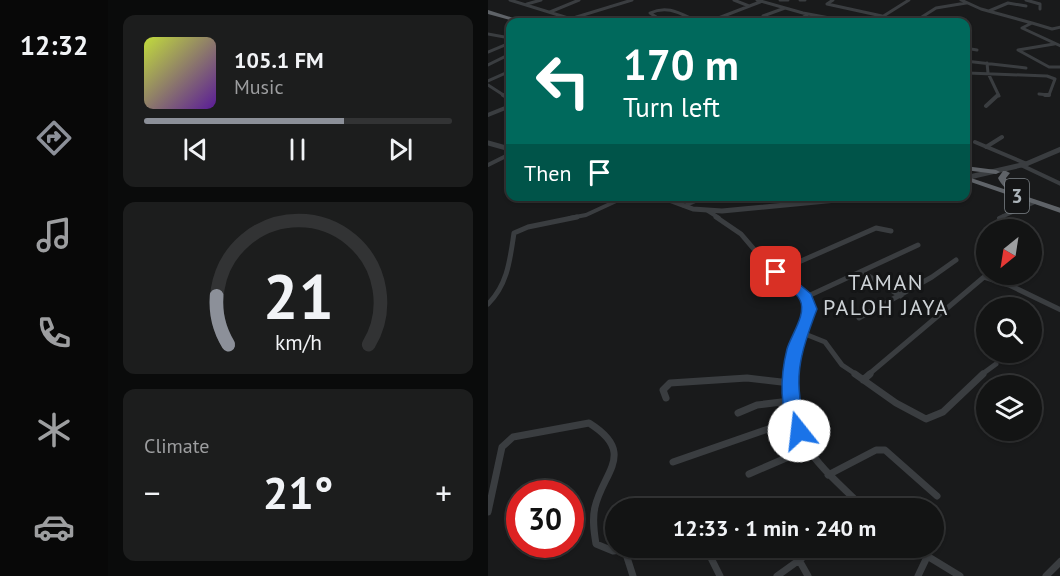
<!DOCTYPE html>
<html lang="en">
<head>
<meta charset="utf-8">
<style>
	:root { --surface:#131414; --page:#1c1d1d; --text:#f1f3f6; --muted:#9d9ea0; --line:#323334; --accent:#8c9099 }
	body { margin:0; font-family:"PT Sans",sans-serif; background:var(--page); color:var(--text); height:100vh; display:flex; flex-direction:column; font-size:22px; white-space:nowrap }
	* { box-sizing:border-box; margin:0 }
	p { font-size:20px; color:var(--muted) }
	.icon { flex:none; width:33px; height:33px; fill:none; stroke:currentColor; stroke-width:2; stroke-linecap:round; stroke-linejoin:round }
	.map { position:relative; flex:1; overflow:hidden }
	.sheet { display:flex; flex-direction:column; gap:15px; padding:15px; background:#0a0b0b; width:380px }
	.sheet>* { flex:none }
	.banner { position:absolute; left:18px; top:18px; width:464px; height:183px; border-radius:12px; box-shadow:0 2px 4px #0004,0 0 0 2px var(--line); background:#00695c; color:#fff; overflow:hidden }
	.needle { width:39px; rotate:210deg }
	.tools { position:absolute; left:488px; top:219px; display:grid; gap:12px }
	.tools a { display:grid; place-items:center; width:66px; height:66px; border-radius:50%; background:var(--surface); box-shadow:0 2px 4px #0004,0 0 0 2px var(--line); font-size:30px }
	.speed { position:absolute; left:18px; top:480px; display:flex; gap:12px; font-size:30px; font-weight:700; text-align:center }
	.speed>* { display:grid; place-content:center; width:78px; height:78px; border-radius:50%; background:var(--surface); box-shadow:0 2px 4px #0004,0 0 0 2px var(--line); line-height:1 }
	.speed .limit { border:9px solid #d22; background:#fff; color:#111 }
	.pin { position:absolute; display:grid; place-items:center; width:51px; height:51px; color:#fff; margin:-26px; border-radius:12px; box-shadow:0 3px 9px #0006 }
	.me { position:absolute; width:66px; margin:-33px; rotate:344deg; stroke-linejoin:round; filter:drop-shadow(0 0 4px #0008) }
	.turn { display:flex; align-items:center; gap:21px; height:126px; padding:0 18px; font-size:27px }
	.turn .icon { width:78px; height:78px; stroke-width:2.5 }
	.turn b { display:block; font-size:42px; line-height:51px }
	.then { display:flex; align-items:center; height:57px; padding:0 18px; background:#0003; gap:12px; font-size:22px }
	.big { font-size:45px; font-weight:700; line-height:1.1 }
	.sheet .card { flex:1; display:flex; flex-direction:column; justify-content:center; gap:9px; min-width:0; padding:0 21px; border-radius:12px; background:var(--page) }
	.sheet .dial { align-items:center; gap:0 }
	.dial svg { height:156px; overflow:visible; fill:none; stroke:var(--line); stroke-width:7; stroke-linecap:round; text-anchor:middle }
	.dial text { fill:var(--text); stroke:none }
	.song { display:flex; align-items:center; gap:18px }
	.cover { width:72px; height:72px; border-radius:9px; background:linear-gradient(135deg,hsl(70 70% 55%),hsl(270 70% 35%)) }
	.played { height:6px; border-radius:3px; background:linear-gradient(90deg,var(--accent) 65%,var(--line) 65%) }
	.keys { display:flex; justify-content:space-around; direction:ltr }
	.heat { display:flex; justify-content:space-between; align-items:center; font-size:33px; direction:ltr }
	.trip { position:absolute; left:117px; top:498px; width:339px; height:60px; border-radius:30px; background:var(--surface); box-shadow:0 2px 4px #0004,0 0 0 2px var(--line); font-weight:700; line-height:60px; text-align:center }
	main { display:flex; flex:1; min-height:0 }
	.tabs { display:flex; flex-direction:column; width:108px; justify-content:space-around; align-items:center; background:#080808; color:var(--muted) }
	.tabs .icon { width:42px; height:42px }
	.tabs .active { color:var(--accent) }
	.tabs b { font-size:27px; color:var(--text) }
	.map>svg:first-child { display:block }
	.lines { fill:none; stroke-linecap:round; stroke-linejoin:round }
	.minor-far3 { stroke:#3a3d40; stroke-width:3 }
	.minor-far2 { stroke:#3a3d40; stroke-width:4 }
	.minor-far1 { stroke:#3a3d40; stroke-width:5 }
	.minor { stroke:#3a3d40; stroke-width:7 }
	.tertiary { stroke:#3a3d40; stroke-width:5 }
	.trunk { fill:#5f6368; fill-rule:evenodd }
	.route { fill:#1a73e8; stroke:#114b97; stroke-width:1.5 }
	.labels { text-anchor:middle; stroke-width:6; stroke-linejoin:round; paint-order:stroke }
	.shield { fill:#141516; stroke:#7e8489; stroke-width:1.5 }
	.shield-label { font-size:20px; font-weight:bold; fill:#acb4ba }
	.neighbourhood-label { font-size:22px; letter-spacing:1.5px; fill:#cdd2d6; stroke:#141516 }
</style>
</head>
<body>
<main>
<nav class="tabs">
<b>12:32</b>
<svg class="icon active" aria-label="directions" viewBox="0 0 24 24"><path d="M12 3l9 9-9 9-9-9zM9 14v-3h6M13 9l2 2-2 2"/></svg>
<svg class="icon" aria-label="music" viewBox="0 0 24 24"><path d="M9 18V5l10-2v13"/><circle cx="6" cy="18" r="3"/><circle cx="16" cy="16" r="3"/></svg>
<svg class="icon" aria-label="phone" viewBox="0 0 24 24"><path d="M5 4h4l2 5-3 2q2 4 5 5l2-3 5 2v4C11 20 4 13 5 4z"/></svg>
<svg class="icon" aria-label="climate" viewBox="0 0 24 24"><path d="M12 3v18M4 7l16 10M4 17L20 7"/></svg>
<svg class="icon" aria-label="car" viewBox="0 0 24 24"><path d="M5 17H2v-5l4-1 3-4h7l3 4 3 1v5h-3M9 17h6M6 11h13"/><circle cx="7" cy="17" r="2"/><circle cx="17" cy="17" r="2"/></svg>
</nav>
<section class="sheet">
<div class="card">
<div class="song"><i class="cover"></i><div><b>105.1 FM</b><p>Music</p></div></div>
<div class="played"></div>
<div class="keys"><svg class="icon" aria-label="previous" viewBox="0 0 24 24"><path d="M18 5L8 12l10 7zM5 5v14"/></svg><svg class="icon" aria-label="pause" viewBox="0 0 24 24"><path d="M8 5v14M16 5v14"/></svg><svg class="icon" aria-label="next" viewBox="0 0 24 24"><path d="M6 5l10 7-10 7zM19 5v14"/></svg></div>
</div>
<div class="card dial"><svg viewBox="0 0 100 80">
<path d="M14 69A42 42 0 1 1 86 69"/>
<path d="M14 69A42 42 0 0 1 8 44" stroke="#8c9099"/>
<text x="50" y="56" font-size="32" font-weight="700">21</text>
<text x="50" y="72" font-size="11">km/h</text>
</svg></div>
<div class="card"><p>Climate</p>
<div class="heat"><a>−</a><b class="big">21°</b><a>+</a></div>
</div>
</section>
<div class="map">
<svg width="573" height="576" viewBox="0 0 573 576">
	<rect width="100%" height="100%" fill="#191a1b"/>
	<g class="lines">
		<!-- minor-far3 -->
		<path class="minor-far3" d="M 22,0 L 93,22
			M 246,0 L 261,6
			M 269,0 L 315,13 L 363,22
			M 292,0 L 300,0
			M 312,0 L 317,0
			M 345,0 L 339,4 L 394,16
			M 473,0 L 493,9 L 544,23 L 534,28 L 573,46
			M 538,0 L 552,4 L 552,9
			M 39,4 L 53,0
			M 501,11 L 520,3 L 538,6
			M 62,12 L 91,0
			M 275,16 L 297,8
			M 82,19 L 144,0
			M 228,20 L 244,22
			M 428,20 L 440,22
			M 125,22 L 138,22
			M 176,22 L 162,13 C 181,4 194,15 211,22
			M 220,22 L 272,2
			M 308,22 L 320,14
			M 386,22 L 421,0
			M 426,22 L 448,8 L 478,3
			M 544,23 L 564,29 L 573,27
			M 0,34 L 22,38
			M 566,44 L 530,50 L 561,67 L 573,67
			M 477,48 L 489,50
			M 0,52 L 22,43
			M 477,61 L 538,68
			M 499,63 L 500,73 L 511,96
			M 0,65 L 22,54
			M 480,73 L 559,76 L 567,79 L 561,95 L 551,94
			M 0,81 L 22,71
			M 0,85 L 17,96"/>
		<!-- minor-far2 -->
		<path class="minor-far2" d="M 15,95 L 22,99
			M 557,95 L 561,95
			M 498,106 L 510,95
			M 0,115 L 22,106
			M 487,142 L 539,164
			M 498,147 L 514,137
			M 0,165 L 22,154
			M 535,166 L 573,184
			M 196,206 L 219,196
			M 220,211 L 231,218
			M 82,218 L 98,215 L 139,196
			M 511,218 L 547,202"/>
		<!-- minor-far1 -->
		<path class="minor-far1" d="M 228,217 L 253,234 L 276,261 L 318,297 L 322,309 L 307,349 L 303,375
			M 501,230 L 515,217
			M 288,272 L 388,228 L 403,231
			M 374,272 L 413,296
			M 318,297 L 430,245
			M 0,304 C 20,284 22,259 26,233 L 40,227 L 89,217
			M 371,318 L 444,277 L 468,260
			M 312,332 L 337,342 L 354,365 L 369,375
			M 380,375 L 496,277 L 521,285 L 573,310
			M 493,375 L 508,364"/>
		<!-- minor -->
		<path class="minor" d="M 303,374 C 294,438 335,468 376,508
			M 367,374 L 408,403 L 438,419 L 455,412 L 495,374
			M 375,380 L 382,374
			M 178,398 L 175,390 L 182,383 L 259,378 L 302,383
			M 250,413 L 269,405 L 302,401
			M 185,462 L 306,420
			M 261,474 L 319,449
			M 340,475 L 388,450 L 397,450 L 449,496
			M 0,512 L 14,447 L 25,437 L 101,423 C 149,453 115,472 107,507 C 104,519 106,532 108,544 L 125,551 L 155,548
			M 218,548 L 232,576
			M 426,548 L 472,576
			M 137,551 L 145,576
			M 311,560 L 320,576
			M 289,576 L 328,548
			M 430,576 L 439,557
			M 558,576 L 573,561"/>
		<!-- tertiary -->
		<path class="tertiary" d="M 0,143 L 22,149
			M 477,178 L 538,164 L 573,149
			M 170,196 L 205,209 L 234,211 L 390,196"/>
		<!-- trunk -->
		<path class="trunk" d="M 0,10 L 35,21 L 36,22 L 29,22 L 0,14 Z
			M 477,166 L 508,170 L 512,172 L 508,174 L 477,170 Z
			M 515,171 L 518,171 L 522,173 L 518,178 L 519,182 L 527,188 L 526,190 C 518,191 513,184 510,178 Z
			M 477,176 L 573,208 L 573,213 L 477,180 Z"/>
	</g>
	<!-- route -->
	<path class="route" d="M 288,268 L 293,269 L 323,294 L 329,309 C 311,357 304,380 319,431 L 317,436 L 311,438 L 305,436 C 291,410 292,377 299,349 C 303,335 319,314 312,300 C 307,289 290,282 282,272 Z"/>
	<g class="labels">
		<!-- shield labels -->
		<rect class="shield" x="517" y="179" width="24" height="34" rx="4.5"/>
		<g class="shield-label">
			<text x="529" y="203">3</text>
		</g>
		<!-- neighbourhood labels -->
		<g class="neighbourhood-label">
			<text x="398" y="290">TAMAN<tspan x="398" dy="25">PALOH JAYA</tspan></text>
		</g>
	</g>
</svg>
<div class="tools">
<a><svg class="needle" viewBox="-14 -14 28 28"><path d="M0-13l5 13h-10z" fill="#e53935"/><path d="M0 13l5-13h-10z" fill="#9d9ea0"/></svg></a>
<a><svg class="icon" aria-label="search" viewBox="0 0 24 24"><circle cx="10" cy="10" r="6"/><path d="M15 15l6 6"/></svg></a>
<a><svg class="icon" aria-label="layers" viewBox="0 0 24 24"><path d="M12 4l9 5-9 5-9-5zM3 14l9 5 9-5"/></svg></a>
</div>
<div class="speed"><div class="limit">30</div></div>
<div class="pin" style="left:288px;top:272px;background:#d93025"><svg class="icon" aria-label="arrive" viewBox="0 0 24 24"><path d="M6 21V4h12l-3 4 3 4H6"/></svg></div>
<svg class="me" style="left:311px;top:431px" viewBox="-20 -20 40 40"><circle r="19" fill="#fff"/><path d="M0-13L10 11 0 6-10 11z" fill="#1a73e8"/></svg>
<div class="trip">12:33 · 1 min · 240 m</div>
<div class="banner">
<div class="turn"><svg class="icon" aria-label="left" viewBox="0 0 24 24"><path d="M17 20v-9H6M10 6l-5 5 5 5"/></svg><div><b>170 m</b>Turn left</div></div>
<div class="then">Then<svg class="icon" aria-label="arrive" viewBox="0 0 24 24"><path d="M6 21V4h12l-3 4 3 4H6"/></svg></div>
</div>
</div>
</main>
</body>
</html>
